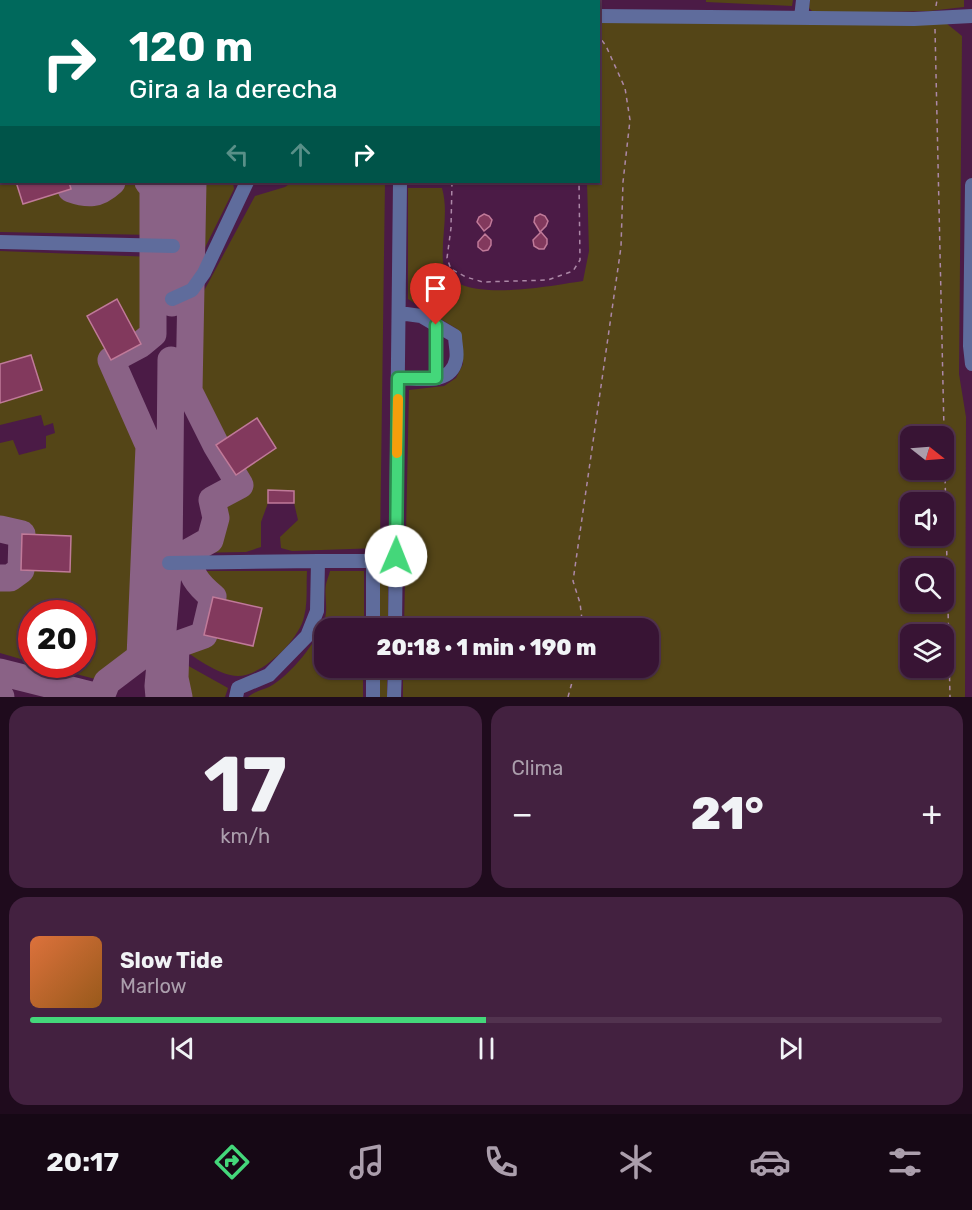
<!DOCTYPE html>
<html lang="es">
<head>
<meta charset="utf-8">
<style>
	:root { --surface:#381434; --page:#432140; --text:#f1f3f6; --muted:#ab9eac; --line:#52334f; --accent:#44d77a }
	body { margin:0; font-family:Rubik,sans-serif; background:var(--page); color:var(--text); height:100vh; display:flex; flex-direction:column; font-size:22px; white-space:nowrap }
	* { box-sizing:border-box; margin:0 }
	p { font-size:20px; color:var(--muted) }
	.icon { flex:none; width:33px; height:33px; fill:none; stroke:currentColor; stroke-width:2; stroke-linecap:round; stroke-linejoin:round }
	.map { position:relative; height:697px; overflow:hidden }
	.panel { display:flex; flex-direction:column; gap:9px; padding:9px; background:#1f0b1d; flex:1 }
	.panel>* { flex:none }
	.guide { position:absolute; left:0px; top:0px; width:600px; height:183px; box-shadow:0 2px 4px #0004,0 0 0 2px var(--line); background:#00695c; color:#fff; overflow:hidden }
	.needle { width:39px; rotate:107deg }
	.buttons { position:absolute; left:900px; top:426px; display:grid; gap:12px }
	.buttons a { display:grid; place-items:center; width:54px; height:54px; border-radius:12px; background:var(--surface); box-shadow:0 2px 4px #0004,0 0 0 2px var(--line); font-size:30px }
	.speed { position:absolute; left:18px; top:600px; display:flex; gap:12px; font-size:30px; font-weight:700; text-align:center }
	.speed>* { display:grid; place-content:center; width:78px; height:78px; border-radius:50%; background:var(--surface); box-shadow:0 2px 4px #0004,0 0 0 2px var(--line); line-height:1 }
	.speed .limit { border:9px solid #d22; background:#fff; color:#111 }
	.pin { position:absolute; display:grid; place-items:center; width:51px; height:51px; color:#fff; margin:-62px -26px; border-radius:50% 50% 50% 0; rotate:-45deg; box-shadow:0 0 6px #0007 }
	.pin .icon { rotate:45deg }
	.me { position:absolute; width:66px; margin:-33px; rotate:1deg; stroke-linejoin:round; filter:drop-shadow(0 0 4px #0008) }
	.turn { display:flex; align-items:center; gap:21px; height:126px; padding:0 30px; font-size:27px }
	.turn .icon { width:78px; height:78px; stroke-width:2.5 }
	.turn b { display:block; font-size:42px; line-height:51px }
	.lanes { display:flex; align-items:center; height:57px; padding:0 30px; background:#0003; justify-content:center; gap:30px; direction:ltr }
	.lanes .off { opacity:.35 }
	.big { font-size:45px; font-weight:800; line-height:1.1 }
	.panel .widget { flex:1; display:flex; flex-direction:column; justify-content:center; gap:9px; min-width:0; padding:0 21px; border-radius:18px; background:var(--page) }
	.panel .dial { align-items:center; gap:0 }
	.dial b { font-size:78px; line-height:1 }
	.song { display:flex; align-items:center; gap:18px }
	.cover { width:72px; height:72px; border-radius:9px; background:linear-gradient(135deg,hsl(20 70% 55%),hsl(30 70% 35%)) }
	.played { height:6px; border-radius:3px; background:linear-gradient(90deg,var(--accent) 50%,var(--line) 50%) }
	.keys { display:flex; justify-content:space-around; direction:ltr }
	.heat { display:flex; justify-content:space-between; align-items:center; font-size:33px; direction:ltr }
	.panel .tiles { flex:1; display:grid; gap:9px; grid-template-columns:1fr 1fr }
	.widget:last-child { grid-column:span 2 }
	.trip { position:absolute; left:314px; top:618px; width:345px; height:60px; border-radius:18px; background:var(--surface); box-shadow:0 2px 4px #0004,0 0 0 2px var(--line); font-weight:800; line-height:60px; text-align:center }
	.menu { display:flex; height:96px; justify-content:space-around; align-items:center; background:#160815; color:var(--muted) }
	.menu .icon { width:42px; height:42px }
	.menu .selected { color:var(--accent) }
	.menu b { font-size:27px; color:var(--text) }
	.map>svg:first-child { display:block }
	.green { fill:#544517; fill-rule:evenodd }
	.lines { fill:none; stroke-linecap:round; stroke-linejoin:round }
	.taxiway { stroke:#8a6286; stroke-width:27 }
	.building { fill:#82395d; stroke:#c07a99; stroke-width:1.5 }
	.path { stroke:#ac88a7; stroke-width:1.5; stroke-dasharray:4.5 4.5; stroke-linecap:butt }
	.minor { stroke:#5f6c9c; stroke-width:14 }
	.route-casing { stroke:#2c8c4f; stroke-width:15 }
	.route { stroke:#44d77a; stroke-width:10 }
	.slow { stroke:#f59e0b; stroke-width:10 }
</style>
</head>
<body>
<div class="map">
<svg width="972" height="697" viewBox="0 0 972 697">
	<rect width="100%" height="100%" fill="#4b1b46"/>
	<!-- green -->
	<path class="green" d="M 0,0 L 159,0 L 2,2 L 1,22 Z
		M 706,0 L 793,0 L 792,6 L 706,2 Z
		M 810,0 L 964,0 L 964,7 L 929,11 L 814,13 L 809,8 Z
		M 608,22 L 946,23 L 962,36 L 959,374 L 966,417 L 965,697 L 403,697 L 403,668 L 648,668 L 648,628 L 404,628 L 409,390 L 444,386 L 456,378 L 463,364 L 462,341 L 457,329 L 408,299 L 408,188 L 442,188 C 449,213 441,237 443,262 C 447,308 553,285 583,281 L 589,251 L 587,182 L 598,182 L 599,23 ZM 910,436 L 944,436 L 944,470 L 910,470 ZM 910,502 L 944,502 L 944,536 L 910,536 ZM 910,568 L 944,568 L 944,602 L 910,602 ZM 910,634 L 944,634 L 944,668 L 910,668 Z
		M 0,41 L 2,182 L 16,182 L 23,204 L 71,189 L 88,195 L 106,188 L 112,182 L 148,182 L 153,188 L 154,235 L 0,232 Z
		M 193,182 L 233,182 L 234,189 L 192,274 Z
		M 292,182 L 385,182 L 380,548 L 292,551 L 281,548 L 280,537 L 298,520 L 294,503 L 294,491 L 269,490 L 268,503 L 261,522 L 261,547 L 246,552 L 187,553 L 210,540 L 216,518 L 212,500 L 240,485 L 236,475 L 276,448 L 257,418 L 216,445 L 189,391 L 191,315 L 255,196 L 285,187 Z
		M 0,251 L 154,257 L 153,334 L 141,344 L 117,299 L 87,316 L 111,360 L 149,446 L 140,657 L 107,682 L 41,665 L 82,664 L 82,614 L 32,614 L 31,662 L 0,653 L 0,578 L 10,578 L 21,570 L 70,571 L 71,536 L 22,534 L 0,529 L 0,443 L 13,440 L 19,455 L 46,448 L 46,436 L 55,433 L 53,423 L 44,426 L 41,415 L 0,425 L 0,403 L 41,389 L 31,355 L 0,364 Z
		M 384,569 L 388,572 L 388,628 L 380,628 L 380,574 Z
		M 191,571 L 307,571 C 306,586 308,602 304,617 C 299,640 262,676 238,676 C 218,676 192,655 176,645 L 204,635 L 252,646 L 261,608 C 227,597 213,606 191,571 Z
		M 330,571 L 364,571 L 364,628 L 324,628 L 324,668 L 363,668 L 363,697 L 248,697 C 255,691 262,690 269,687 C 290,676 319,640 325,618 C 328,607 324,595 326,584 C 327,580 329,575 330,571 Z
		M 176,659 L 228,688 L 225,697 L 179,697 L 175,678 Z
		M 380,668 L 387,668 L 387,697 L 379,697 Z"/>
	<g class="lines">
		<!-- taxiway -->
		<path class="taxiway" d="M 229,0 L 231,2
			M 159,2 L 159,0
			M 178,2 L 178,0
			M 69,182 L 71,189 C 88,195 98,195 112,182
			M 172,303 L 174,182
			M 0,529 L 22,534 L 21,570 L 10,578 L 0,578
			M 0,672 L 99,697
			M 0,697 L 1,697
			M 101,697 L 107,682 L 140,657 L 149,446 L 111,360 L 141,344 L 153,334 L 153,188 L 148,182
			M 159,697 L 158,686 L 169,563 L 171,360
			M 179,697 L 175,678 L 176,645 L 204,635 L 213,597 C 196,583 191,575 187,553 L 210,540 L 216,518 L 212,500 L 240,485 L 216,445 L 189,391 L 193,182"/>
	</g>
	<!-- building -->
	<path class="building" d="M 16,182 L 69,182 L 71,189 L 23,204 Z
		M 484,214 L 489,216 L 492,220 L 490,226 L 484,231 L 477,222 L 479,217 Z
		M 540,214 L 545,216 L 548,221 L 546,226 L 540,232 L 534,222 L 535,217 Z
		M 541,232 L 547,239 L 547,244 L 544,249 L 539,249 L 534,246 L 533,240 Z
		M 485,234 L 491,240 L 491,245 L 488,250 L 483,251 L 478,247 L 478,242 Z
		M 117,299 L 141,344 L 111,360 L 87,316 Z
		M 31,355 L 42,390 L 0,403 L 0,364 Z
		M 257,418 L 276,448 L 236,475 L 216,445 Z
		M 268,490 L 294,491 L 294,503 L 268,503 Z
		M 22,534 L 71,536 L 70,572 L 21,570 Z
		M 213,597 L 262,608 L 253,646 L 204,635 Z"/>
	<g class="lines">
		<!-- path -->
		<path class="path" d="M 936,6 L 937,0
			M 935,29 L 950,697
			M 452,182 L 451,228 L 447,258 L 451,269 L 466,277 L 483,282 L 548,280 L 573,271 L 580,260 L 579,182
			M 583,628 L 580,603 L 573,581 L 621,247 L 623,182 L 630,120 L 625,88 L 606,46 L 598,35
			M 568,697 L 576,668"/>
		<!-- minor -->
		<path class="minor" d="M 306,0 L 306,2
			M 402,2 L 402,0
			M 598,16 L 914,19 L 972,16
			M 801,18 L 803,0
			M 0,30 L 2,30
			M 972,185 L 970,346 L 972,364
			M 0,242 L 173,246
			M 172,299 L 192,290 L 204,273 L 247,182
			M 398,378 C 418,378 451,386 456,360 C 458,353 455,344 455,336 L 421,316 L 399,313
			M 436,378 L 436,325
			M 318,561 L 373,561
			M 169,563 L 318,561 L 317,611 L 307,636 L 269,675 L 238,688 L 236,697
			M 373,628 L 373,561 L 396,556
			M 395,628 L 400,182
			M 373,697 L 373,668
			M 394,697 L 395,668"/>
	</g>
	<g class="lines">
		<defs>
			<path id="route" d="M 396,556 L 398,378 L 436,378 L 436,325"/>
		</defs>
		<!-- route casing -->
		<use href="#route" class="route-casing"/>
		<!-- route -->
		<use href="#route" class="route"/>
		<!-- slow -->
		<path class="slow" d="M 397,453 L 398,399"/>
	</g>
</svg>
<div class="buttons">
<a><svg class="needle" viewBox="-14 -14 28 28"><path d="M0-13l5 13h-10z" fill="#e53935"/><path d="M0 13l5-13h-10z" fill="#ab9eac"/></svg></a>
<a><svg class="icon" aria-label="sound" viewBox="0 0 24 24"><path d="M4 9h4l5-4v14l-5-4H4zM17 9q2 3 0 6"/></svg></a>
<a><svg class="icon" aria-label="search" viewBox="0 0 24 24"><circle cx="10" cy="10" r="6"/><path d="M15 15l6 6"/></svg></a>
<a><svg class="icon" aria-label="layers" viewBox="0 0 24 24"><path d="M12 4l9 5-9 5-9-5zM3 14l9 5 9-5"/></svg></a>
</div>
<div class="speed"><div class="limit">20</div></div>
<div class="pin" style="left:436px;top:325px;background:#d93025"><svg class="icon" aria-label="arrive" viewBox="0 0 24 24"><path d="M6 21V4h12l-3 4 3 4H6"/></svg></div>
<svg class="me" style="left:396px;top:556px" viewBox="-20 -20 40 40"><circle r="19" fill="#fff"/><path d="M0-13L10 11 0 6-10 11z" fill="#44d77a"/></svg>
<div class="trip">20:18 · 1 min · 190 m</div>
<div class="guide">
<div class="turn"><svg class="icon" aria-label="right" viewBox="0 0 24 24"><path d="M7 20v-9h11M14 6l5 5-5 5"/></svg><div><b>120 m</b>Gira a la derecha</div></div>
<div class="lanes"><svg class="icon off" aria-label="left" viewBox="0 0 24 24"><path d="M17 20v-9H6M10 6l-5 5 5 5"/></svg><svg class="icon off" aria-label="ahead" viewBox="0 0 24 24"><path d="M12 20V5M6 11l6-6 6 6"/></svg><svg class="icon" aria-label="right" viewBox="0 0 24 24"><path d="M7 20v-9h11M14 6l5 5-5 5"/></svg></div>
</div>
</div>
<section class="panel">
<div class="tiles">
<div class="widget dial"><b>17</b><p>km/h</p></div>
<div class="widget"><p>Clima</p>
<div class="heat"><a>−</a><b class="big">21°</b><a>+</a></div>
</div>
<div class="widget">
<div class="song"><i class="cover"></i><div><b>Slow Tide</b><p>Marlow</p></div></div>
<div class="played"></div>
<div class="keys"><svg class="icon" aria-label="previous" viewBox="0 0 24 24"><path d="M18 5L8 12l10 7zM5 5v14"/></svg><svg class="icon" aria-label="pause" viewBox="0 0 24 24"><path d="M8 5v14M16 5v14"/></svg><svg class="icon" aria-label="next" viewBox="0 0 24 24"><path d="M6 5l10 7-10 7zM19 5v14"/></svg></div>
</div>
</div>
</section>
<nav class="menu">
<b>20:17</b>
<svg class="icon selected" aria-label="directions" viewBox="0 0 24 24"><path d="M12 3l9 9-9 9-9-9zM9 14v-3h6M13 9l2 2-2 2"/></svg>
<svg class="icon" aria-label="music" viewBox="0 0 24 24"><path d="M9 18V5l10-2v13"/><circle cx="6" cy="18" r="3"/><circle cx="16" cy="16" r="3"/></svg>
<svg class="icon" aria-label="phone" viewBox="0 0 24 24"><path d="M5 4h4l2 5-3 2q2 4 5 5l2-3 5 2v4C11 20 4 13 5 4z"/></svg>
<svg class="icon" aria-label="climate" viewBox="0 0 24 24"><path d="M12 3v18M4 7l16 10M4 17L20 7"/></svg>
<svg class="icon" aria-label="car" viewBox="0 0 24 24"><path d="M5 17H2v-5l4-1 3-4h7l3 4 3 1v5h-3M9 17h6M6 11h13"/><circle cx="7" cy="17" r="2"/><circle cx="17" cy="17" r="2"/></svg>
<svg class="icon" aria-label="filters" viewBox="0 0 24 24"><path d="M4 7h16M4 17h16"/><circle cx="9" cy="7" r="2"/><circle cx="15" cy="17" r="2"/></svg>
</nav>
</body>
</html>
